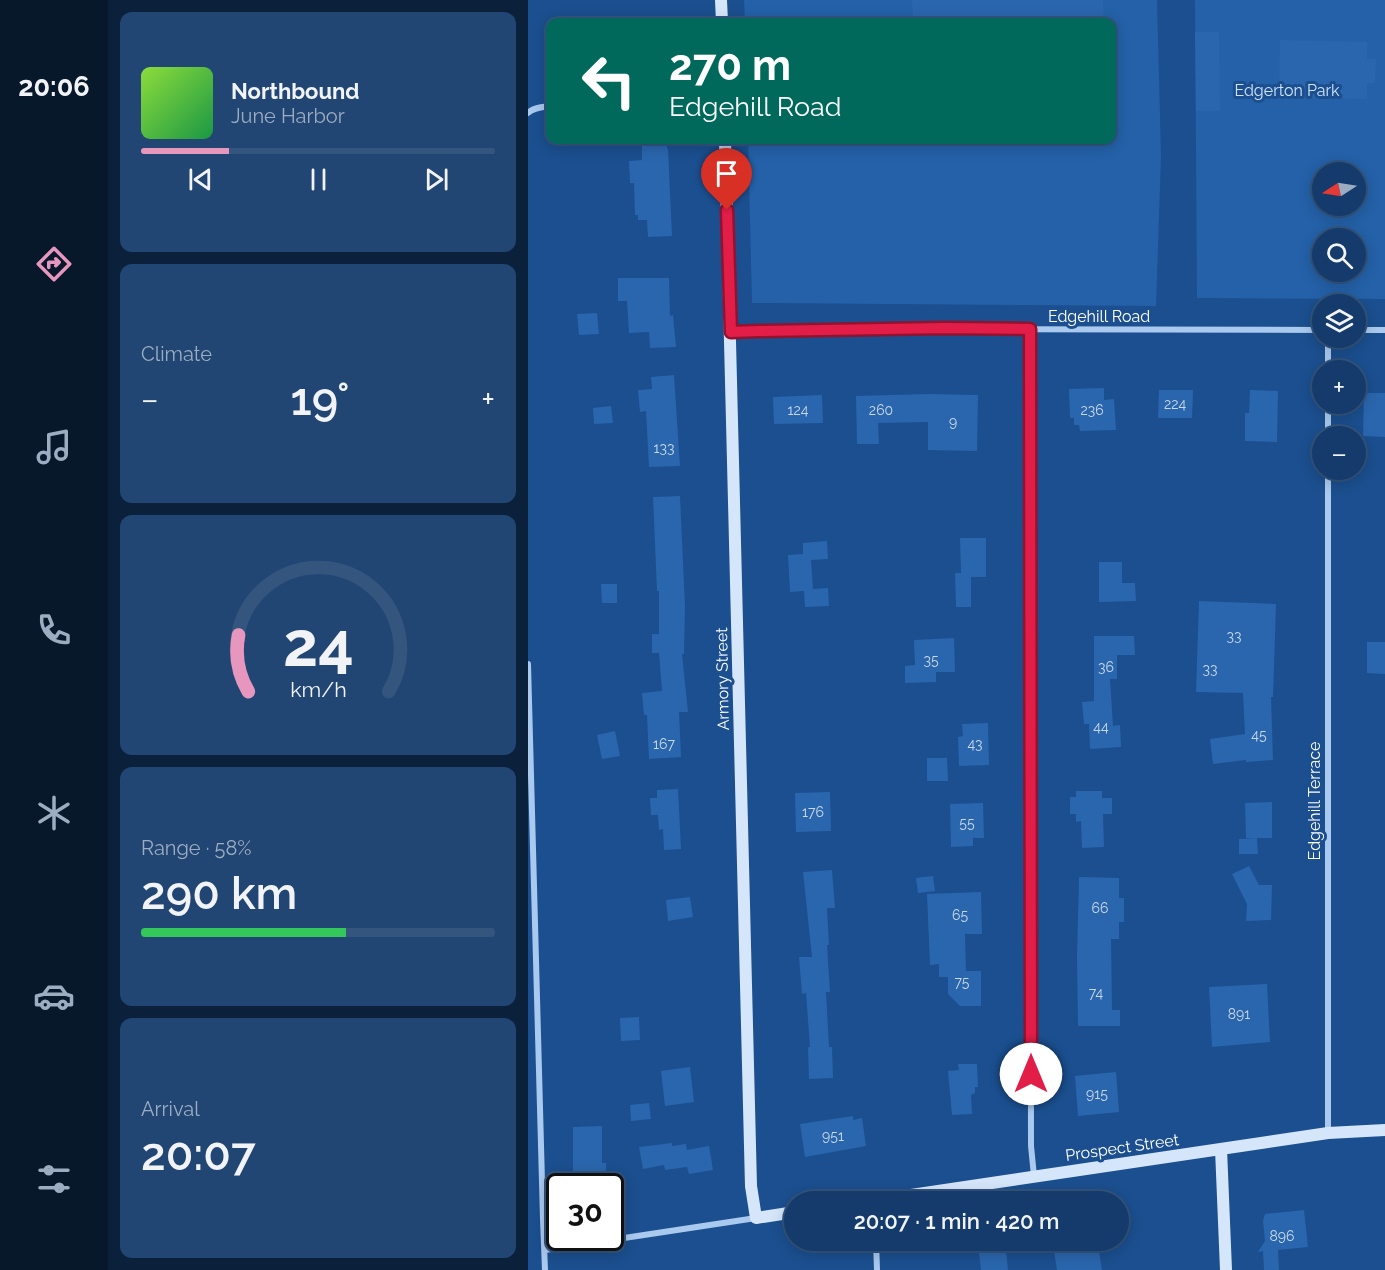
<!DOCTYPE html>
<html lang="en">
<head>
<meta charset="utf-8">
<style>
	:root { --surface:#143b6b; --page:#214673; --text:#f1f3f6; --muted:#9dadc1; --line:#33557e; --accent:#e797bd }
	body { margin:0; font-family:Raleway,sans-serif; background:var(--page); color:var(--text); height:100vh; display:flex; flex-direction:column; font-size:22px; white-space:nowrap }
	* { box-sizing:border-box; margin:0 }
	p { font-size:20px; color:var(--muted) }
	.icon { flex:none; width:33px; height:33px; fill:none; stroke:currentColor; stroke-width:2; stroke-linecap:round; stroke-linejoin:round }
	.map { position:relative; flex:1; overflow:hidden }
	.side { display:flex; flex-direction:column; gap:12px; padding:12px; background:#0b203b; width:420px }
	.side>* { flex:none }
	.guide { position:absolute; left:18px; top:18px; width:570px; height:126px; border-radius:12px; box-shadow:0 3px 15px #0003,0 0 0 2px var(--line); background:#00695c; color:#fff; overflow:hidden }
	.needle { width:39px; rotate:258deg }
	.tools { position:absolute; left:784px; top:162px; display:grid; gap:12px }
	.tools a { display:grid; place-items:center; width:54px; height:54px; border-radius:50%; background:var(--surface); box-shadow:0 3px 15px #0003,0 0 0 2px var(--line); font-size:30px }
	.speed { position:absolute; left:18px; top:1173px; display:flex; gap:12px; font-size:30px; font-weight:700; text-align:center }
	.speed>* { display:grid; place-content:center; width:78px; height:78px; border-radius:50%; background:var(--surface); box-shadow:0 3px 15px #0003,0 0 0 2px var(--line); line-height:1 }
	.speed .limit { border:3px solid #111; border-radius:9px; background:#fff; color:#111 }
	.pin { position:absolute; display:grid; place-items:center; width:51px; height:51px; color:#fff; margin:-62px -26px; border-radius:50% 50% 50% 0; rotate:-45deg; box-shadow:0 0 6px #0007 }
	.pin .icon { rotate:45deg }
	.me { position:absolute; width:66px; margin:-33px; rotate:0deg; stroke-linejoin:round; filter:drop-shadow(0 0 4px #0008) }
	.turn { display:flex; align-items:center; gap:21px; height:126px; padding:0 24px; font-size:27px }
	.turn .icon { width:78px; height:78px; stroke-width:2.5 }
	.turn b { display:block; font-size:42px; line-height:51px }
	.big { font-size:45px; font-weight:600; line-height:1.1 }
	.side .widget { flex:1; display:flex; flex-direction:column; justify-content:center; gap:9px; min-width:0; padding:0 21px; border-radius:12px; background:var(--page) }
	.side .dial { align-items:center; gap:0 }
	.dial svg { height:156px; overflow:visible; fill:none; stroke:var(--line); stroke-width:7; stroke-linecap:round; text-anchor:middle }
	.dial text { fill:var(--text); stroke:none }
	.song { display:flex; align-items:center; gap:18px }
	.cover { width:72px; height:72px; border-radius:9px; background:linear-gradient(135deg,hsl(90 70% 55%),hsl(140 70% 35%)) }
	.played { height:6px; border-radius:3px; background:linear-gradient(90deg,var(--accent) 25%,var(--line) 25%) }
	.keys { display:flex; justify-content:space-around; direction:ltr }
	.heat { display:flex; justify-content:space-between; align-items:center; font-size:33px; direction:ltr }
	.charge { height:9px; border-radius:4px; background:linear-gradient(90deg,#34c759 58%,var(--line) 0) }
	.trip { position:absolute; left:256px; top:1191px; width:345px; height:60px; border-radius:30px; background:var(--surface); box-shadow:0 3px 15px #0003,0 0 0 2px var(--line); font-weight:600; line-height:60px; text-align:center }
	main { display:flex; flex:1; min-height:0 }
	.tab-bar { display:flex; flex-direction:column; width:108px; justify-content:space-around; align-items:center; background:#08182b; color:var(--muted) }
	.tab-bar .icon { width:42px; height:42px }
	.tab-bar .current { color:var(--accent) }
	.tab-bar b { font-size:27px; color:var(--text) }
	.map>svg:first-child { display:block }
	.green { fill:#2461a8; fill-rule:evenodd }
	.building { fill:#2a66ad }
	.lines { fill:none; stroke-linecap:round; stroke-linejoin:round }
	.minor { stroke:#a9c9ee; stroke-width:6 }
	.secondary { stroke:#d6e6fa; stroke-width:12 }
	.route-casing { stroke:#92132f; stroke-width:15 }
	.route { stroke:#e11d48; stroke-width:10 }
	.labels { text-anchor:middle; stroke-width:6; stroke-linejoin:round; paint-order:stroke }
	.number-label { font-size:14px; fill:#cad9ea }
	.park-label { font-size:16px; fill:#cfe3fa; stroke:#1b4f8f }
	.street-label { font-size:16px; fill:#fff; stroke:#1b4f8f }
</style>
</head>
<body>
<main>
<nav class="tab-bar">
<b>20:06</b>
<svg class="icon current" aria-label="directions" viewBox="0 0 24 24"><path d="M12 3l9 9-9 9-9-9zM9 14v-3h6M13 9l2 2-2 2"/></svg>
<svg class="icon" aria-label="music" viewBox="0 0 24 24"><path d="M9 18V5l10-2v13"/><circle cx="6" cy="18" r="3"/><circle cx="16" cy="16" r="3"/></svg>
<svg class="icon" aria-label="phone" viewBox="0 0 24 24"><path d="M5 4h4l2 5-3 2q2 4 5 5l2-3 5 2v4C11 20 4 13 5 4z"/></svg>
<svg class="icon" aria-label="climate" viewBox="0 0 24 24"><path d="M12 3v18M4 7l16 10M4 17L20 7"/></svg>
<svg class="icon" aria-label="car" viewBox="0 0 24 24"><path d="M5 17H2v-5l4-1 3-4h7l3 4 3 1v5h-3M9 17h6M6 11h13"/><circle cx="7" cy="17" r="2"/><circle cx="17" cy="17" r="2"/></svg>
<svg class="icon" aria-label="filters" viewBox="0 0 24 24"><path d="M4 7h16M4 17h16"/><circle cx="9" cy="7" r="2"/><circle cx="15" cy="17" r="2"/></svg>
</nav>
<section class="side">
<div class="widget">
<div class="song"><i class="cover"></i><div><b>Northbound</b><p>June Harbor</p></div></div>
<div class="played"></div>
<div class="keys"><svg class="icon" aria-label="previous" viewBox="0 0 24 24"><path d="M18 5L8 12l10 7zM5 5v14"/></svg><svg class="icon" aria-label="pause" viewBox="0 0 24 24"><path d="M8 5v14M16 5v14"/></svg><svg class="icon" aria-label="next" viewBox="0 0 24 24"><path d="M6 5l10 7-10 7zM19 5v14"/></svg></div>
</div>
<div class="widget"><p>Climate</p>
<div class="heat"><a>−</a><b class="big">19°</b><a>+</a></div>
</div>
<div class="widget dial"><svg viewBox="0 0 100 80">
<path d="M14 69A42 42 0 1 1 86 69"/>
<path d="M14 69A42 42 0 0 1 9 40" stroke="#e797bd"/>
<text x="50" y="56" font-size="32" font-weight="700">24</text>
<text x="50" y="72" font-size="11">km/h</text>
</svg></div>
<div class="widget"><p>Range · 58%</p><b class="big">290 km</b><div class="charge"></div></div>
<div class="widget"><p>Arrival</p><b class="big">20:07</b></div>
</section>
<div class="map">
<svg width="857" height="1270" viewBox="0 0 857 1270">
	<rect width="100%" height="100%" fill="#1b4f8f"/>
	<!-- green -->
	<path class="green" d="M 216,0 L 629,0 L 633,156 L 628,306 L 224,303 L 220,140 L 584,140 L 584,22 L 217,22 Z
		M 667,0 L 857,0 L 857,299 L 669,298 ZM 795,172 L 828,172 L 828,206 L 795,206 ZM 795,238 L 828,238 L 828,272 L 795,272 Z"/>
	<!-- building -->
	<path class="building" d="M 384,0 L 575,0 L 576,22 L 385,22 Z
		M 667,32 L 691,32 L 692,111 L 668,111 Z
		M 752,40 L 839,42 L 839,59 L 848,59 L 847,83 L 839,83 L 839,99 L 751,97 Z
		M 139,144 L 139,149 L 140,149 L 144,236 L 120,237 L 119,220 L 110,220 L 110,215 L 107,215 L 106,183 L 102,183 L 101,161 L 114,160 L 114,145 Z
		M 90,278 L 141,278 L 142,316 L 145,315 L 148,347 L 122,348 L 121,332 L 101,333 L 99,301 L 90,301 Z
		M 69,313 L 71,334 L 51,335 L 49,314 Z
		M 146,375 L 152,466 L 121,467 L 118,411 L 112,412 L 110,390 L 124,389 L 123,377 Z
		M 576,388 L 576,400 L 586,399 L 588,430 L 552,431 L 551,425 L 546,425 L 546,418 L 542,418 L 541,389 Z
		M 631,390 L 665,390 L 664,418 L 630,418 Z
		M 722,390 L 750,391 L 749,442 L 717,441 L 717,413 L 721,413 Z
		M 836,393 L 857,393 L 857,437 L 835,436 Z
		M 401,394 L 450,395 L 449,451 L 400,450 L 400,422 L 350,423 L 351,444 L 329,444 L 328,396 Z
		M 294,395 L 295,423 L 246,424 L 245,397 Z
		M 83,406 L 85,423 L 66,424 L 65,408 Z
		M 152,496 L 157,606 L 156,654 L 154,654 L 160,712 L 151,712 L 153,757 L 121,759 L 119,715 L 116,715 L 114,693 L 134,691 L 131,653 L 124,653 L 124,634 L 131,634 L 131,591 L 129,591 L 125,497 Z
		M 432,538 L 458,538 L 458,577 L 443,577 L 443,607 L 428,607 L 427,573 L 433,573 Z
		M 299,541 L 300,559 L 283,560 L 285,589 L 300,588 L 301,606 L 277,607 L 276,591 L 262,592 L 260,555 L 275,554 L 275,543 Z
		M 571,562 L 594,562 L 594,583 L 607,583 L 608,601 L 571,602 Z
		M 73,584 L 89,584 L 89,603 L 74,603 Z
		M 671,601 L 748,604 L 745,697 L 743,697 L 745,760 L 718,762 L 718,760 L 685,764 L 682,739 L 717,734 L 715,693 L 668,692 Z
		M 566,636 L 606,636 L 607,655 L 589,655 L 589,679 L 582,679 L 585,726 L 592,725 L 593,747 L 562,749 L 561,724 L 556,724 L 554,702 L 566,701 Z
		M 426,638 L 427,672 L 408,672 L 408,682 L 377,683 L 377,666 L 387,665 L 386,640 Z
		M 839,642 L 857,642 L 857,674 L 839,673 Z
		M 460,723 L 461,765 L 431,766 L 430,737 L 435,736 L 434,724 Z
		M 87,731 L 92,756 L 74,759 L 69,735 Z
		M 399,758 L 419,758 L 420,781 L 399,781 Z
		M 150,789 L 153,849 L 136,850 L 135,829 L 131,830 L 130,815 L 123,815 L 122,798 L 129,798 L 129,790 Z
		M 548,791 L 574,791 L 574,798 L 584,798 L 584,814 L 575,814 L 576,847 L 554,848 L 553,821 L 548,822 L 548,814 L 542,814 L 542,797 L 548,797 Z
		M 302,792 L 303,831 L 268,832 L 267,793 Z
		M 744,802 L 744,838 L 718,838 L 717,803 Z
		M 455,803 L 456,838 L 445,838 L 445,846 L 423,847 L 422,804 Z
		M 729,838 L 730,854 L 711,854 L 711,839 Z
		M 721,866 L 731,885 L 744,885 L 743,920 L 718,921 L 719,904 L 704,874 Z
		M 304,870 L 307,908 L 299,908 L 301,945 L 299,945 L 302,992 L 298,992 L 301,1047 L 304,1047 L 305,1078 L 281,1079 L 280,1047 L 282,1047 L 278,993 L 274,994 L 271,957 L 284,957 L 275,872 Z
		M 405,876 L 407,891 L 390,893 L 388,878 Z
		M 551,877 L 591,878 L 591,898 L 596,898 L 596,922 L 591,922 L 591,939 L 583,939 L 584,1010 L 592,1010 L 592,1026 L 550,1026 L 549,957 Z
		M 453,892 L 454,934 L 437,934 L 438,971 L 453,971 L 453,1006 L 432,1006 L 420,994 L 420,977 L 411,977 L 411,964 L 402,965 L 399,894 Z
		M 162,897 L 165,917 L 140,921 L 138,900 Z
		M 739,984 L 742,1042 L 684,1047 L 681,987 Z
		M 111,1017 L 112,1040 L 93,1041 L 92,1018 Z
		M 430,1064 L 449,1064 L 450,1087 L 447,1087 L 447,1093 L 443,1095 L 444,1114 L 424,1115 L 420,1071 L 431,1070 Z
		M 162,1067 L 166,1102 L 137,1106 L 133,1071 Z
		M 588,1072 L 591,1112 L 550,1116 L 547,1076 Z
		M 121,1103 L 123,1119 L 103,1121 L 102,1105 Z
		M 325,1116 L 325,1120 L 334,1118 L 338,1146 L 277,1157 L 272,1124 Z
		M 74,1126 L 74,1163 L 78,1163 L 78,1182 L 45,1183 L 45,1127 Z
		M 144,1143 L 144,1146 L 158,1144 L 159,1150 L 181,1146 L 185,1170 L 161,1174 L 159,1167 L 137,1170 L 136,1165 L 115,1169 L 111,1147 Z
		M 776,1210 L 780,1247 L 750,1250 L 751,1270 L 736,1270 L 735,1251 L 730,1252 L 737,1241 L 735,1221 L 737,1214 Z
		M 556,1240 L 569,1240 L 574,1270 L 529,1270 L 526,1251 L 537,1249 L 536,1244 Z
		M 478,1250 L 480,1270 L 453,1270 L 451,1253 Z"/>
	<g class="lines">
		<!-- minor -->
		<path class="minor" d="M 0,113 C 6,107 15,107 22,106
			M 502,329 L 503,1146 L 506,1176
			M 828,330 L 857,330
			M 203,332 L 230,331 L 417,329 L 795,330
			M 800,370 L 800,338
			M 800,404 L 800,436
			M 800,470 L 800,1133
			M 0,664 L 15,1219 L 17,1270
			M 348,1240 L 349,1270
			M 17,1250 L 228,1218"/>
		<!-- secondary -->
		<path class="secondary" d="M 193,0 L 194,22
			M 197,140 L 223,1186 L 228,1218 L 267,1212
			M 693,1149 L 698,1270
			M 336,1202 L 800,1133 L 857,1130"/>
	</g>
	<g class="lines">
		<defs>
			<path id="route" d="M 199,210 L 203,332 L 230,331 L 417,328 L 502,329 L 503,1074"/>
		</defs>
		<!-- route casing -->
		<use href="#route" class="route-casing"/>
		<!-- route -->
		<use href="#route" class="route"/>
	</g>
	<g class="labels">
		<!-- number labels -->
		<g class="number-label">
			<text x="647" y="409">224</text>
			<text x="270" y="415">124</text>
			<text x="353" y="415">260</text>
			<text x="564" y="415">236</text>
			<text x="425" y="427">9</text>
			<text x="136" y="453">133</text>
			<text x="706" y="641">33</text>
			<text x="403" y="665">35</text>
			<text x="578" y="672">36</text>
			<text x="682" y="674">33</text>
			<text x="573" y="732">44</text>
			<text x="731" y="740">45</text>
			<text x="136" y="749">167</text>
			<text x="447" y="749">43</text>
			<text x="285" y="817">176</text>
			<text x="439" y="828">55</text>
			<text x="572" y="913">66</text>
			<text x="432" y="920">65</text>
			<text x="434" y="987">75</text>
			<text x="568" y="998">74</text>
			<text x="711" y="1019">891</text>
			<text x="569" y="1099">915</text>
			<text x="305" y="1141">951</text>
			<text x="754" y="1241">896</text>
		</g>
		<!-- park labels -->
		<g class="park-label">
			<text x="759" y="96">Edgerton Park</text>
		</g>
		<!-- street labels -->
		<g class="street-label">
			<text x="571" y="322">Edgehill Road</text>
			<text transform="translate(194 679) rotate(-91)" y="6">Armory Street</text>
			<text transform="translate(786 801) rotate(-90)" y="6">Edgehill Terrace</text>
			<text transform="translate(594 1147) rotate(-8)" y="6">Prospect Street</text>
		</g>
	</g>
</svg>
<div class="tools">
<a><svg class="needle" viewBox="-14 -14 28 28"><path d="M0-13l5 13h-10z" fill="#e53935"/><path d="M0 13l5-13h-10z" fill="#9dadc1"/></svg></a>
<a><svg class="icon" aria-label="search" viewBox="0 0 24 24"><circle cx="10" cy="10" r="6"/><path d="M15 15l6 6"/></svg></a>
<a><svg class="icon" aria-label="layers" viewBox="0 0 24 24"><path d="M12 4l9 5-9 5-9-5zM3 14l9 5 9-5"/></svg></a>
<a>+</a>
<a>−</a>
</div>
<div class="speed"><div class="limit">30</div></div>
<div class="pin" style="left:199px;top:210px;background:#d93025"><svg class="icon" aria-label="arrive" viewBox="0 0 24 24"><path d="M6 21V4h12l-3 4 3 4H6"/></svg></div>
<svg class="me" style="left:503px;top:1074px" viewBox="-20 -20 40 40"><circle r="19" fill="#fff"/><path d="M0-13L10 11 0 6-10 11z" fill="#e11d48"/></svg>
<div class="trip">20:07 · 1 min · 420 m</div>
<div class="guide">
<div class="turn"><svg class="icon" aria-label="left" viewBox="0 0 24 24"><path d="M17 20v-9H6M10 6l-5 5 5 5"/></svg><div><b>270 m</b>Edgehill Road</div></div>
</div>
</div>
</main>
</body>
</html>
